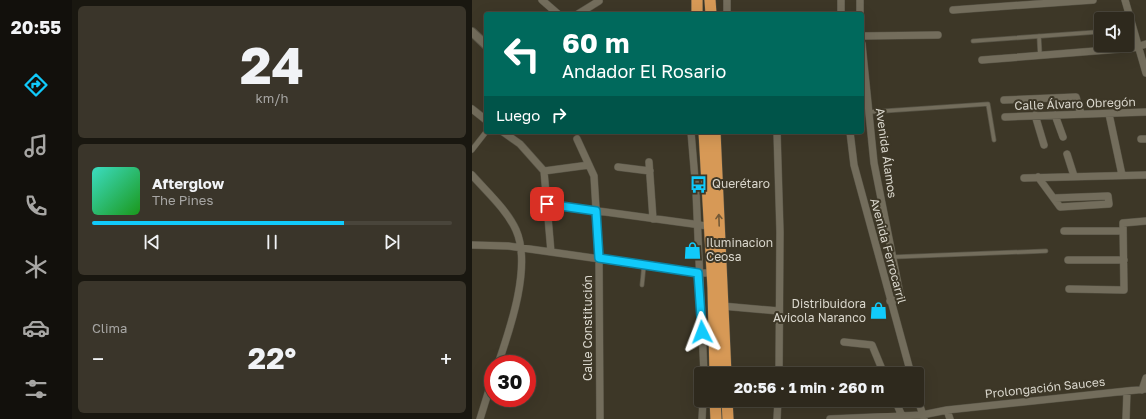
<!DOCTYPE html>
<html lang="es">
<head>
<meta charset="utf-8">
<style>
	:root { --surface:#2e291d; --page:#3a352a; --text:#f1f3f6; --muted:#a7a6a4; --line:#49453b; --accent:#11cafb }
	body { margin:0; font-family:"Golos Text",sans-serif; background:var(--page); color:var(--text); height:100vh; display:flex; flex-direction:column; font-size:15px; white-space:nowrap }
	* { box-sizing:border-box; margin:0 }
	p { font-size:13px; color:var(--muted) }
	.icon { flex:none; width:22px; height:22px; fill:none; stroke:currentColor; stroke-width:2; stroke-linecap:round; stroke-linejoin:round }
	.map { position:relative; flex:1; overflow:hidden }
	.details { display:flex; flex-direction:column; gap:6px; padding:6px; background:#191710; width:400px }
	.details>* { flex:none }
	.banner { position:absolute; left:12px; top:12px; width:380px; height:122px; border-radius:4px; box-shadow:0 4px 16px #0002,0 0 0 1px var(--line); background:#00695c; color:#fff; overflow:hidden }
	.tools { position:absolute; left:622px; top:12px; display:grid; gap:8px }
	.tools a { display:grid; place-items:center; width:40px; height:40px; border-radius:4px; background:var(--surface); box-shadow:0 4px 16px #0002,0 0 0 1px var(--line); font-size:20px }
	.speed { position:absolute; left:12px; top:355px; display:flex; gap:8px; font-size:20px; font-weight:700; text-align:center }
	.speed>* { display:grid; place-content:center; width:52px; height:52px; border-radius:50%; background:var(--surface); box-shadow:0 4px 16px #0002,0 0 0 1px var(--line); line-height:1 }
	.speed .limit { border:6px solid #d22; background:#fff; color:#111 }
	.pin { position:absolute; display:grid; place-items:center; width:34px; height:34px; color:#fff; margin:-17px; border-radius:8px; box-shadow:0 2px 6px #0006 }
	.me { position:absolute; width:44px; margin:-22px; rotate:357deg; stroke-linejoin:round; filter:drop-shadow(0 0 3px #0008) }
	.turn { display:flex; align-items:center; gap:14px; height:84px; padding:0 12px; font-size:18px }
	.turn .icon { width:52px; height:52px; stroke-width:2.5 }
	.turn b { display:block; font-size:28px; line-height:34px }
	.then { display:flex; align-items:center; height:38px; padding:0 12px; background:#0003; gap:8px; font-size:15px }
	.big { font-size:30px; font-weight:700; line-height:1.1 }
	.details .tile { flex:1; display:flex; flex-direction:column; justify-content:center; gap:6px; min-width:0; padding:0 14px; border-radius:6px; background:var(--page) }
	.details .dial { align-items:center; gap:0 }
	.dial b { font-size:52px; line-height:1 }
	.song { display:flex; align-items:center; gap:12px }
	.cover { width:48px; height:48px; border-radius:6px; background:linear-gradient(135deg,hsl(170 70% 55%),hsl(120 70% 35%)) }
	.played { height:4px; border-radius:2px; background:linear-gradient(90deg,var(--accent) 70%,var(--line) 70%) }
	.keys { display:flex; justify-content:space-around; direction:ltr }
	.heat { display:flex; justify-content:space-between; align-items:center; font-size:22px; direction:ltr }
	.trip { position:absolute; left:222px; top:367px; width:230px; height:40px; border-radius:4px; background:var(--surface); box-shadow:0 4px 16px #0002,0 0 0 1px var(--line); font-weight:700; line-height:40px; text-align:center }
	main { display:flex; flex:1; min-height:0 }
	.dock { display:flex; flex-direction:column; width:72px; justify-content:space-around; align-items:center; background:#12100c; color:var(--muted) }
	.dock .icon { width:28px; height:28px }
	.dock .current { color:var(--accent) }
	.dock b { font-size:18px; color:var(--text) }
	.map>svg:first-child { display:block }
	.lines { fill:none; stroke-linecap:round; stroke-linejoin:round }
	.service-casing { stroke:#575345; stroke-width:5 }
	.pedestrian-casing { stroke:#575345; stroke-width:6 }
	.minor-casing { stroke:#575345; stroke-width:8 }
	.tertiary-casing { stroke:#575345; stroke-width:10 }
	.trunk-casing { stroke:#575345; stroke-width:12 }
	.service { stroke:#736d5c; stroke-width:3.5 }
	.pedestrian { stroke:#736d5c; stroke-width:5 }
	.minor { stroke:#736d5c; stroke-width:7 }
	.tertiary { stroke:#736d5c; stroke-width:8 }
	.trunk { stroke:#d79956; stroke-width:11 }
	.oneway { stroke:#735937 }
	.route-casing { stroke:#0b83a3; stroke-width:10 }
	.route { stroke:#11cafb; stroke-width:7 }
	.labels { text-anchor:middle; stroke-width:4; stroke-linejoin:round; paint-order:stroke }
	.street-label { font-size:12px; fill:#dad7cd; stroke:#3d3727 }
	.poi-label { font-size:12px; fill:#dad7cd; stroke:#3d3727; text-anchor:start }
</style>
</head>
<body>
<main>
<nav class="dock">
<b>20:55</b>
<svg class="icon current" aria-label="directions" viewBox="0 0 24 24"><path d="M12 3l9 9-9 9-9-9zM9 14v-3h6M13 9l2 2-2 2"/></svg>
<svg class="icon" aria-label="music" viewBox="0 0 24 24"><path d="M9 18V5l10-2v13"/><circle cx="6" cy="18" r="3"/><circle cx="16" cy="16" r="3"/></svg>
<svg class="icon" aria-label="phone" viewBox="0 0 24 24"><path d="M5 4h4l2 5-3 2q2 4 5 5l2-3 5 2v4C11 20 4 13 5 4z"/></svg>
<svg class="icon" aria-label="climate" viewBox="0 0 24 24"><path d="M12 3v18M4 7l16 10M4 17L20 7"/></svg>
<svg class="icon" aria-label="car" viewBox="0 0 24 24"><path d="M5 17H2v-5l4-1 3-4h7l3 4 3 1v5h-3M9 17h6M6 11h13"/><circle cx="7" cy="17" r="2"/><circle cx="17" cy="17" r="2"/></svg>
<svg class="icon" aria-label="filters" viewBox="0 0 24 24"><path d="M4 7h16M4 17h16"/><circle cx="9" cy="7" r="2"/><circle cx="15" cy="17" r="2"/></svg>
</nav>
<section class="details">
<div class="tile dial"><b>24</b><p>km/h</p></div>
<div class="tile">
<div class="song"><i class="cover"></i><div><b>Afterglow</b><p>The Pines</p></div></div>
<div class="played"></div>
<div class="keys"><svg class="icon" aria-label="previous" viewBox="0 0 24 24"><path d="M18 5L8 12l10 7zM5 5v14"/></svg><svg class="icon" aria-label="pause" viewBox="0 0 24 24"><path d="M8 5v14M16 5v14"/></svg><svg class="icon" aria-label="next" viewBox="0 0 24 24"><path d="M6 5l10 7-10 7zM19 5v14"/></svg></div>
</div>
<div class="tile"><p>Clima</p>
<div class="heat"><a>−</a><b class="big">22°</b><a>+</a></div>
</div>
</section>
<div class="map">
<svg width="674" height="419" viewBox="0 0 674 419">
	<rect width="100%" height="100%" fill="#3d3727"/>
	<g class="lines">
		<defs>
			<path id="service" d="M 567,36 L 568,56
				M 501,41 L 625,32
				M 397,112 L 516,104 L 522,140
				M 421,257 L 574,251
				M 170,285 L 172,265"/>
			<path id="pedestrian" d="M 0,150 L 14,132"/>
			<path id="minor" d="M 70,0 L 86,14
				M 255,0 L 255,14
				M 369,0 L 369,14
				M 388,0 L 388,14
				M 653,0 L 674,73
				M 481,10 L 621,0
				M 106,14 L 127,1
				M 390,36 L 466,35
				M 390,44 L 402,163 L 428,294 L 424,300 L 418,301
				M 510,60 L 661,48 L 674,44
				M 532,100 L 604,97 L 609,114
				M 0,109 L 14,120
				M 637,114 L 650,175
				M 563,115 L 572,145
				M 583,115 L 591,137
				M 533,117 L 674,112
				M 31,132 L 48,144 L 72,171 L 79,252
				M 219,132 L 224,191 L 232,374
				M 305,132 L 308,232 L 307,374
				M 378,132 L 382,165 L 439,374
				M 105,139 L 122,176 L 127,258 L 128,419
				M 669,139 L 674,139
				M 595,154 L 602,176
				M 177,162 L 181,219
				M 146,167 L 178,171
				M 72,171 L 117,165
				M 0,175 C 15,192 35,210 44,230 C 60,266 38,329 26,364
				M 566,177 L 588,207 L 637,204 L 636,196 L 582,198
				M 552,178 L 674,175
				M 75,204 L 236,226
				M 592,231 L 651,231
				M 0,245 L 36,246 L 79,252 L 226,273 L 240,273
				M 596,260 L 652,260
				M 597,289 L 652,290 L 651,223 L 674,221
				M 250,306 L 307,311
				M 372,342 L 400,345 L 412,374
				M 670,390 L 674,378
				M 445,396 L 452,419
				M 423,400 L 430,416
				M 475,410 L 478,419
				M 8,419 L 21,377
				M 230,419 L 231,400
				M 305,419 L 306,400
				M 358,419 L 450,415 L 475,410 L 674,389
				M 654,419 L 655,391"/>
			<path id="tertiary" d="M 0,32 L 14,45"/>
			<path id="trunk" d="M 225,0 L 225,14
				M 238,0 L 239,14
				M 232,132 L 241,288 L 243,374
				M 243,132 L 254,374
				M 243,400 L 244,419
				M 255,400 L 256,419"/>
		</defs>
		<!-- service casing -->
		<use href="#service" class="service-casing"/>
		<!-- pedestrian casing -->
		<use href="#pedestrian" class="pedestrian-casing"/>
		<!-- minor casing -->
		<use href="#minor" class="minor-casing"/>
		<!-- tertiary casing -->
		<use href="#tertiary" class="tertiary-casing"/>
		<!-- trunk casing -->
		<use href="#trunk" class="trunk-casing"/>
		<!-- service -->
		<use href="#service" class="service"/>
		<!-- pedestrian -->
		<use href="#pedestrian" class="pedestrian"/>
		<!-- minor -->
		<use href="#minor" class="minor"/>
		<!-- tertiary -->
		<use href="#tertiary" class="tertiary"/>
		<!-- trunk -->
		<use href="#trunk" class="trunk"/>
	</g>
	<!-- one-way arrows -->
	<defs><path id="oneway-shaft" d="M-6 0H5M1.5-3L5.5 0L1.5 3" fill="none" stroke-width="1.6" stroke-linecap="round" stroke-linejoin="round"/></defs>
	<use class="oneway" href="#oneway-shaft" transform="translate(247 220) rotate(-92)"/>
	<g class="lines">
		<defs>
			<path id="route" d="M 75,204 L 124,211 L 127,258 L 226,273 L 230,332"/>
		</defs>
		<!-- route casing -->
		<use href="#route" class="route-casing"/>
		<!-- route -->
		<use href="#route" class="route"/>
	</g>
	<!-- icons -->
	<defs>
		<symbol id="bus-bare" viewBox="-9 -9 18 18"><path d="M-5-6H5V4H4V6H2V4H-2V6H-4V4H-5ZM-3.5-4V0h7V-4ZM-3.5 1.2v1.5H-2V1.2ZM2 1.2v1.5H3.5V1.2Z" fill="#11cafb" stroke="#3d3727" stroke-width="2.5" paint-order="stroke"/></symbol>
		<symbol id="shop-bare" viewBox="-9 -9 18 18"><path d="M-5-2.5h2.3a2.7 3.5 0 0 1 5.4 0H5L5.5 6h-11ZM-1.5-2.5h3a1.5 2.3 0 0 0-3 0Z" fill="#11cafb" stroke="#3d3727" stroke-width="2.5" paint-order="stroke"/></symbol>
	</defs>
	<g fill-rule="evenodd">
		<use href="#bus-bare" x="214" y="172" width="25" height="25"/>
		<use href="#shop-bare" x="208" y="238" width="25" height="25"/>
		<use href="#shop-bare" x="394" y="298" width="25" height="25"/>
	</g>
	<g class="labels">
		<!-- street labels -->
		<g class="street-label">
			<text transform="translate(603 104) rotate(-2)" y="4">Calle Álvaro Obregón</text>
			<text transform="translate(414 153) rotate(82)" y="4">Avenida Álamos</text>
			<text transform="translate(416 251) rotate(75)" y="4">Avenida Ferrocarril</text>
			<text transform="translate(116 328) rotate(-90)" y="4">Calle Constitución</text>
			<text transform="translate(573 388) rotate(-6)" y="4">Prolongación Sauces</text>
		</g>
		<!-- poi labels -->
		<g class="poi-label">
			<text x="240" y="188">Querétaro</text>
			<text x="234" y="247">Iluminacion<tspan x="234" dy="14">Ceosa</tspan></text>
			<text x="394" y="308" text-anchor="end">Distribuidora<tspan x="394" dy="14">Avicola Naranco</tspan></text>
		</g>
	</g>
</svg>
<div class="tools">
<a><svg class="icon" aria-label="sound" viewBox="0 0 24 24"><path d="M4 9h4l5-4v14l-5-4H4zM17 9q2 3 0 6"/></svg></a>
</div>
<div class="speed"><div class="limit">30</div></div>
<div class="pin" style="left:75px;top:204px;background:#d93025"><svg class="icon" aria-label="arrive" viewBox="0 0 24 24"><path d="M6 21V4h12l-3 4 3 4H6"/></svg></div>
<svg class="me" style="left:230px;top:332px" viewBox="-20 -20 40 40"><path d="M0-17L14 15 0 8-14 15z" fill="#11cafb" stroke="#fff" stroke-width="4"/></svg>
<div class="trip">20:56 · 1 min · 260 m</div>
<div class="banner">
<div class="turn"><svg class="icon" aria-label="left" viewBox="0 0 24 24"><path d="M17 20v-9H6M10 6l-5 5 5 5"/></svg><div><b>60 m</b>Andador El Rosario</div></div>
<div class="then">Luego<svg class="icon" aria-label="right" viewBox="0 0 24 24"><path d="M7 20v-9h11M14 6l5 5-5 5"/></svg></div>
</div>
</div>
</main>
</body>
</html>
